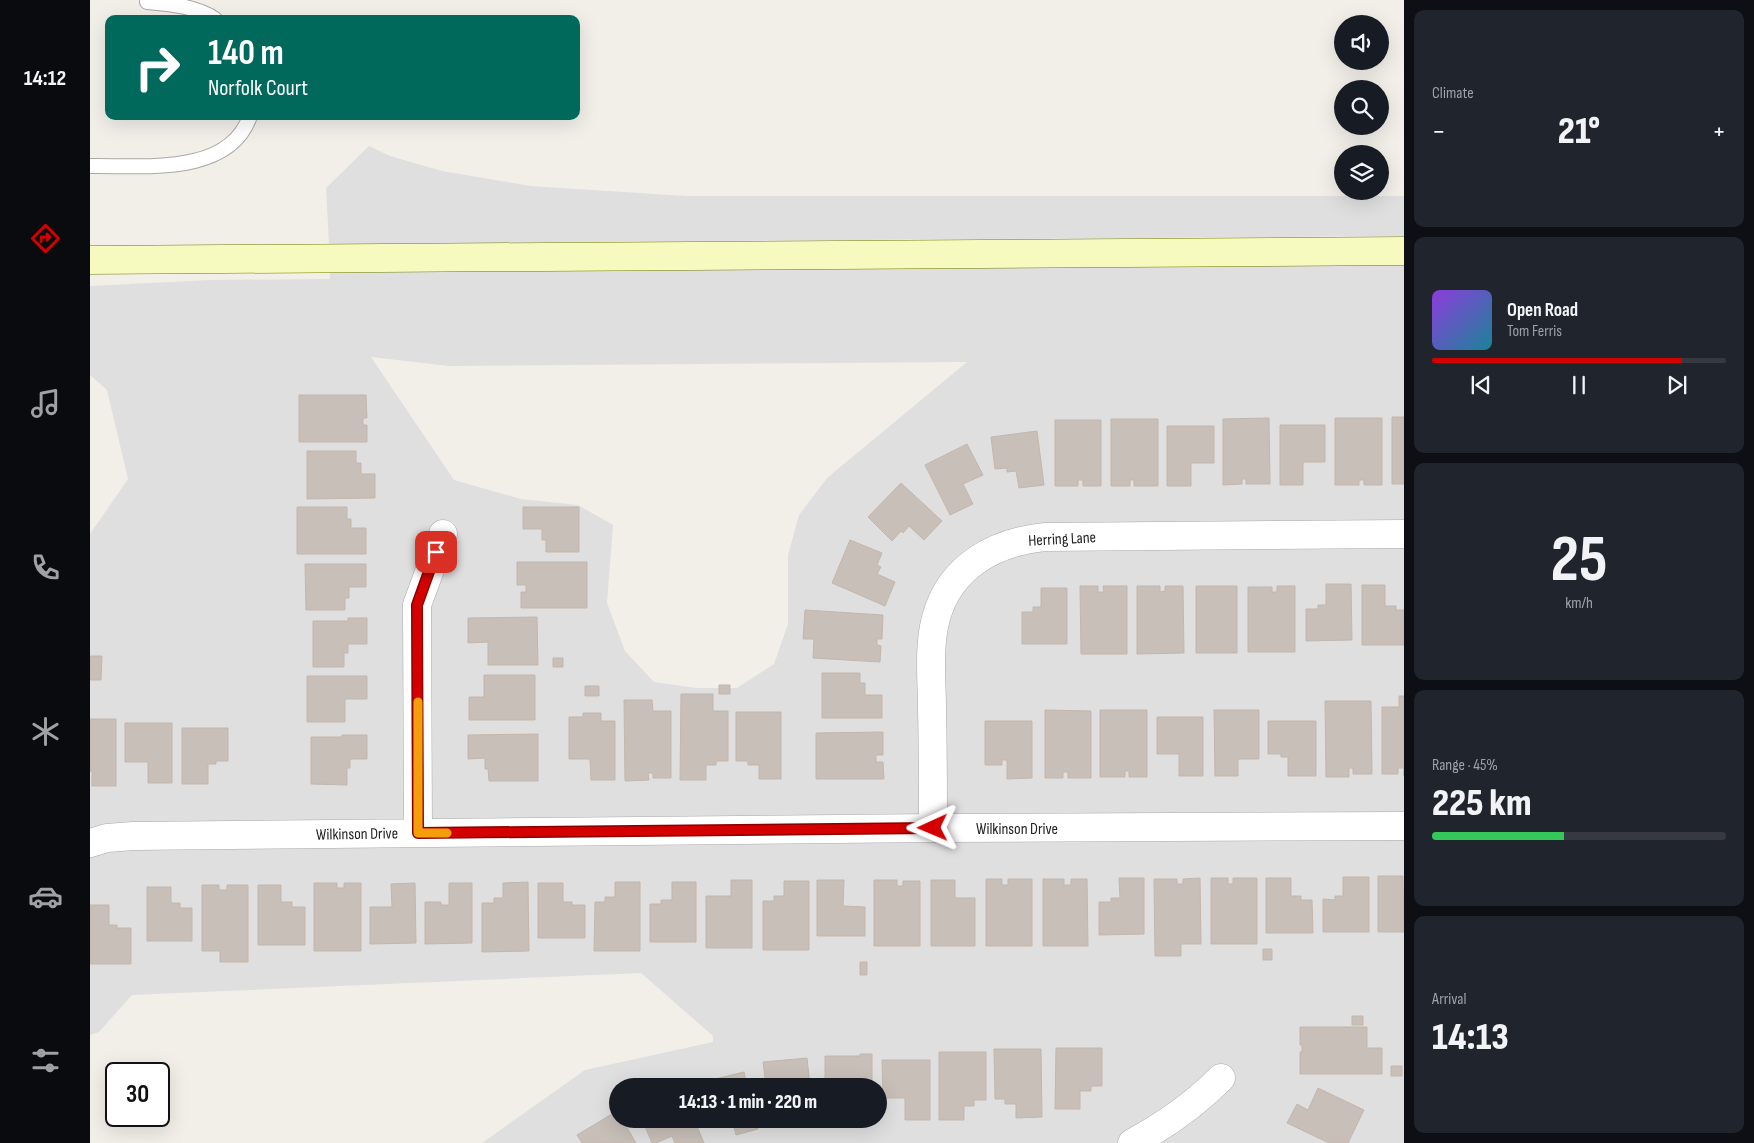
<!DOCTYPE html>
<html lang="en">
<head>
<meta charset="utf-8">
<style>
	:root { --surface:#171b24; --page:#20242c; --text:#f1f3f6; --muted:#9ea1a6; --line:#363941; --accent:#d40000 }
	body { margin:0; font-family:"Sofia Sans Condensed",sans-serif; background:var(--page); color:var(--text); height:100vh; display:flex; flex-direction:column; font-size:19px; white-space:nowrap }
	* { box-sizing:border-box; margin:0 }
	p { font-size:16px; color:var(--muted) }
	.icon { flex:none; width:28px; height:28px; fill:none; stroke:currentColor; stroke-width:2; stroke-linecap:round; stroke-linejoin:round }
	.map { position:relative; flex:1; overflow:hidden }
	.panel { display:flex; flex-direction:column; gap:10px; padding:10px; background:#0d0f14; width:350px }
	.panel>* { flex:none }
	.banner { position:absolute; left:15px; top:15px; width:475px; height:105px; border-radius:10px; box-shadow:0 5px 20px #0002; background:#00695c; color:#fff; overflow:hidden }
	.controls { position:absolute; left:1244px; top:15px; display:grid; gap:10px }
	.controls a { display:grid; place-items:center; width:55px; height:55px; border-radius:50%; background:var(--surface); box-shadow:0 5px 20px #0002; font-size:25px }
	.speed { position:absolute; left:15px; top:1062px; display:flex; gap:10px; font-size:25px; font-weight:700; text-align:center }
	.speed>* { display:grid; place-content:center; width:65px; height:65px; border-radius:50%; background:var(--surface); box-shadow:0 5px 20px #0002; line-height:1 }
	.speed .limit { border:2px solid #111; border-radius:8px; background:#fff; color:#111 }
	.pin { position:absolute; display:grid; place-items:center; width:42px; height:42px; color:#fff; margin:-21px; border-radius:10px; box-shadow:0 2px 8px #0006 }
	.me { position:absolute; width:55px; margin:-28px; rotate:269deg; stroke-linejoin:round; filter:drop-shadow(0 0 4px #0008) }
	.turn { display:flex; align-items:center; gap:18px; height:105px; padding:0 20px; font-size:22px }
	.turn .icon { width:65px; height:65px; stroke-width:2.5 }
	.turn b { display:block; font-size:35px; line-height:42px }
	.big { font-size:38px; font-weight:800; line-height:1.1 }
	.panel .card { flex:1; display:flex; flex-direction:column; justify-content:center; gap:8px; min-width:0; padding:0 18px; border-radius:10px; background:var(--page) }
	.panel .dial { align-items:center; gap:0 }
	.dial b { font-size:65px; line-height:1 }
	.song { display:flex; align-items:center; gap:15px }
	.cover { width:60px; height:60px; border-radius:8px; background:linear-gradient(135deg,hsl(270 70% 55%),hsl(190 70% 35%)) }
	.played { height:5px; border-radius:2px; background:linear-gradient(90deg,var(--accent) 85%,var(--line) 85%) }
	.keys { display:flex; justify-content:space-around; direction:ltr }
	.heat { display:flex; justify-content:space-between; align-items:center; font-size:28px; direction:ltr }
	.charge { height:8px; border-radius:4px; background:linear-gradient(90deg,#34c759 45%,var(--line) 0) }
	.trip { position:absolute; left:519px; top:1078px; width:278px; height:50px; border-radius:25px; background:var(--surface); box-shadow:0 5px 20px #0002; font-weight:800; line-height:50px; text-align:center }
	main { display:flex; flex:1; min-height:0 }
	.tab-bar { display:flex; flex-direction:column; width:90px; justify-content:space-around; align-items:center; background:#090b0e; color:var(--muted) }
	.tab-bar .icon { width:35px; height:35px }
	.tab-bar .selected { color:var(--accent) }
	.tab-bar b { font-size:22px; color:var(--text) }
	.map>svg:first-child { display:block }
	.residential { fill:#e0dfdf; fill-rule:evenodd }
	.building { fill:#c7bfb8; stroke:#c4b6ab }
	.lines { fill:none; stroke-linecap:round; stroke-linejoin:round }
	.lane-casing { stroke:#a9a9a9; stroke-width:16 }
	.street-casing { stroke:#a9a9a9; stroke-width:29 }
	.secondary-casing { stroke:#707d05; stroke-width:29 }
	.lane { stroke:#fff; stroke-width:14 }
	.street { stroke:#fff; stroke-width:28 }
	.secondary { stroke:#f7fabf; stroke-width:28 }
	.route-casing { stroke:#8a0000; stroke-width:12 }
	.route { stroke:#d40000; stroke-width:9 }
	.slow { stroke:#f59e0b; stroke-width:9 }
	.labels { text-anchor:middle; stroke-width:4; stroke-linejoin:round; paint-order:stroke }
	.street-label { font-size:16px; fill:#222; stroke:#fff }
</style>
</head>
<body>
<main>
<nav class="tab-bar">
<b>14:12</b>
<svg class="icon selected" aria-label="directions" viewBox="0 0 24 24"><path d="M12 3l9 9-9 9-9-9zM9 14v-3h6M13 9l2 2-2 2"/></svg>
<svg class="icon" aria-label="music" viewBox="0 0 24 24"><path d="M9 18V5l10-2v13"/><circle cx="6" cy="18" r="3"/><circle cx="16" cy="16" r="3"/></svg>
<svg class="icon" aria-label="phone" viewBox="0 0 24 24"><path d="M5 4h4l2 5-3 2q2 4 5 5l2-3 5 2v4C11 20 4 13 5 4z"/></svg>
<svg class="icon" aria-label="climate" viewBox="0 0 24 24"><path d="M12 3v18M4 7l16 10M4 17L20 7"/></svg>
<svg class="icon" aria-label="car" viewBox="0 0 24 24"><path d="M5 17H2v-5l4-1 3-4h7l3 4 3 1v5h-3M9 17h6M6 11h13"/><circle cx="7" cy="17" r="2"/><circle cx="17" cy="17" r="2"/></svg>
<svg class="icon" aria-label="filters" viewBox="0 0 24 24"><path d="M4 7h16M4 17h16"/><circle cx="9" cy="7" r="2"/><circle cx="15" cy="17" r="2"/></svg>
</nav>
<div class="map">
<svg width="1314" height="1143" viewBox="0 0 1314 1143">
	<rect width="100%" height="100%" fill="#f2efe9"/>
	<!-- residential -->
	<path class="residential" d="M 279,146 L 300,156 L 352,171 L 440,186 L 596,196 L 1314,196 L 1314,236 L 239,244 L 236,188 Z
		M 1314,265 L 1314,1143 L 392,1143 L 495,1070 L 623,1042 L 623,1036 L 551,973 L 42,995 L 9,1032 L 0,1035 L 0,534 L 38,479 L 17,390 L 0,375 L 0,286 L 119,280 L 240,279 L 240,272 ZM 281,357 L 359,366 L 877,362 L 737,478 L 709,515 L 698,555 L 698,624 L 684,664 L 647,688 L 606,688 L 564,682 L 535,651 L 517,603 L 523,525 L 488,505 L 431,499 L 364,480 ZM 528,1086 L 788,1086 L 788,1119 L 528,1119 Z"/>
	<!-- building -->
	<path class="building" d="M 209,395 L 276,395 L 277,418 L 273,418 L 273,425 L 277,425 L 277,442 L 209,442 Z
		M 1302,417 L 1314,417 L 1314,484 L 1302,484 Z
		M 1179,418 L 1180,484 L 1156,484 L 1156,479 L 1152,479 L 1152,484 L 1133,485 L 1133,419 Z
		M 1245,418 L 1292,418 L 1292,485 L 1274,485 L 1274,480 L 1269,480 L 1269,485 L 1245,485 Z
		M 1021,419 L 1068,419 L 1068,486 L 1044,486 L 1044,480 L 1040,480 L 1040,486 L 1021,486 Z
		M 965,420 L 1011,420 L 1011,486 L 993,486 L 993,480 L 988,480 L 988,486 L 965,486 Z
		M 1190,425 L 1235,425 L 1235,462 L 1213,462 L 1213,485 L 1190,485 Z
		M 1077,426 L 1124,426 L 1124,463 L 1101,463 L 1101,486 L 1077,486 Z
		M 947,431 L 954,485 L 929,488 L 926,471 L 917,472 L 917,468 L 905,469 L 901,437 Z
		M 877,444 L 893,475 L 873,484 L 883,504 L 860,515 L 835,465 Z
		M 217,451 L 266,451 L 266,463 L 271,463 L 271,474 L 285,474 L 285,498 L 217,499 Z
		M 811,483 L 852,521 L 834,540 L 819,526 L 813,533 L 811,531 L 802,541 L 778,517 Z
		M 207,507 L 257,507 L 257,519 L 261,519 L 261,528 L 276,528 L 276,554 L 207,554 Z
		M 433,507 L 489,507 L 489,552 L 456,552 L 456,540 L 452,540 L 452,529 L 433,529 Z
		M 760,540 L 792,553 L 787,565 L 791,567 L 787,574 L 805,582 L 795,606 L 742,583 Z
		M 427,562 L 497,562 L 497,608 L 431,608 L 431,592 L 436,592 L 436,585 L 427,585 Z
		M 215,564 L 276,564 L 276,587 L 259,587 L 259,598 L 255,598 L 255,610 L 216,610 Z
		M 1236,584 L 1261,584 L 1262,640 L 1216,641 L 1216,609 L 1228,609 L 1228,605 L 1236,605 Z
		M 1272,585 L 1295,585 L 1295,606 L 1306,606 L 1306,610 L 1314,610 L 1314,645 L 1272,645 Z
		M 990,586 L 1008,586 L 1008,592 L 1014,592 L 1013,586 L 1037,586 L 1037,654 L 991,654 Z
		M 1047,586 L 1070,586 L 1070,592 L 1075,591 L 1075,586 L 1093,586 L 1094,653 L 1047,654 Z
		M 1106,586 L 1147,586 L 1147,653 L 1106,653 Z
		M 1187,586 L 1205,586 L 1205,652 L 1158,652 L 1158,587 L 1182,587 L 1182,592 L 1187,592 Z
		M 951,588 L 977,588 L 977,644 L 932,644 L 932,612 L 943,612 L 943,607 L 951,607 Z
		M 715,610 L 793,615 L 792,639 L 787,639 L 787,645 L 791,646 L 790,662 L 723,658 L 724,639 L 713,639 Z
		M 447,617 L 448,665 L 398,665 L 398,642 L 378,643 L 378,618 Z
		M 258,618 L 277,618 L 277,644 L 258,644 L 258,653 L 254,653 L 254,667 L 223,667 L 223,621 L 258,621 Z
		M 0,656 L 12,656 L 11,680 L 0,680 Z
		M 463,658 L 473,658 L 473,667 L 463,667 Z
		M 732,673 L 770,673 L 770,683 L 775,683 L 775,695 L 792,695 L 792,718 L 732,718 Z
		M 394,675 L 445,675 L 445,720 L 379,720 L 379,697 L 394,697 Z
		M 217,676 L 277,676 L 277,699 L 255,699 L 255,722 L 217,722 Z
		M 629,685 L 640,685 L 640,694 L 629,694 Z
		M 495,686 L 509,686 L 509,696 L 495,696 Z
		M 591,694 L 623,694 L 623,711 L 638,711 L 638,761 L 626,761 L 626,765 L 616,765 L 616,780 L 590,780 Z
		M 1309,696 L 1314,696 L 1314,776 L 1314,768 L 1308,768 L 1308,774 L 1292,774 L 1292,707 L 1309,707 Z
		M 534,700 L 562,700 L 563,711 L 581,711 L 581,778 L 563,778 L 563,773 L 558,773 L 559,780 L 535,781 Z
		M 1235,701 L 1281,701 L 1282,774 L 1263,774 L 1263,768 L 1259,768 L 1259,777 L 1236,777 Z
		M 955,710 L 1001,711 L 1001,778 L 978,778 L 978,772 L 973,772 L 973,778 L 955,778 Z
		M 1010,710 L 1057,710 L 1057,777 L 1039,777 L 1039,771 L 1035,771 L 1035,777 L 1010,777 Z
		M 1124,710 L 1169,710 L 1169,759 L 1148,759 L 1148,776 L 1125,776 Z
		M 646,712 L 691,712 L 691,779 L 669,779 L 669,765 L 658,765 L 658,761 L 646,761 Z
		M 493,713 L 511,713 L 511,721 L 525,721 L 525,780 L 501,780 L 500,759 L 479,759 L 479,717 L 493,717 Z
		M 1067,717 L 1113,717 L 1113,776 L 1089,776 L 1089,754 L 1067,754 Z
		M 0,719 L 26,719 L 26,786 L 2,786 L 2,771 L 0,771 Z
		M 895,721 L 942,721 L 942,778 L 917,779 L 917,760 L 912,760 L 912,765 L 895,765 Z
		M 1178,721 L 1226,721 L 1226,776 L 1198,776 L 1198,757 L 1191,757 L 1191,754 L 1178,754 Z
		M 35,723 L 82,723 L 82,783 L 58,783 L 58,762 L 35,762 Z
		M 92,728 L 138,728 L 138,761 L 126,761 L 126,764 L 118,764 L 118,784 L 92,784 Z
		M 793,732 L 793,755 L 786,755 L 786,762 L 793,762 L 794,779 L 726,779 L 726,733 Z
		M 448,734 L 448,781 L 399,781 L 398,769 L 395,769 L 395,758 L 378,759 L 378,735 Z
		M 252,735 L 277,735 L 277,759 L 260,759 L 260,768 L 257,768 L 257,785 L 221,784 L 221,737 L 252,737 Z
		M 1288,876 L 1313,876 L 1314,932 L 1288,932 Z
		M 1253,877 L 1279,877 L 1279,932 L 1233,932 L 1233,899 L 1245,900 L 1245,896 L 1253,896 Z
		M 1029,878 L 1054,878 L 1054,934 L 1009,935 L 1009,902 L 1021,902 L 1021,898 L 1030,898 Z
		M 1110,878 L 1111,944 L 1091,944 L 1091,956 L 1065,956 L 1064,879 L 1087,879 L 1087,884 L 1093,884 L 1093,879 Z
		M 1121,878 L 1138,878 L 1138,884 L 1143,884 L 1143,878 L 1167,878 L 1167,944 L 1121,944 Z
		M 1176,878 L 1201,878 L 1201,896 L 1211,896 L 1211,900 L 1222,900 L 1223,933 L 1176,933 Z
		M 896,879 L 912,879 L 912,885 L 918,885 L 918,879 L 942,879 L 942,946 L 896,946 Z
		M 953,879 L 974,879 L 974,885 L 981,885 L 981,879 L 997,879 L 998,946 L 953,946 Z
		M 641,880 L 662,880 L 662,948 L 616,948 L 616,896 L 641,896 Z
		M 727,880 L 754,880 L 753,906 L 775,907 L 775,936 L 727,936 Z
		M 784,880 L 807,880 L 807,886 L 813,886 L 813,881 L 830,881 L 830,946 L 784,946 Z
		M 841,880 L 865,880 L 865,898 L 885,898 L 885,946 L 841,946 Z
		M 694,881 L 719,881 L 719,950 L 673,950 L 673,901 L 684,901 L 684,896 L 694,896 Z
		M 438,882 L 439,951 L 392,952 L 392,903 L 404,903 L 404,898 L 413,898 L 413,883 Z
		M 525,882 L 550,882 L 550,951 L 504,951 L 505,902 L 515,902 L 515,897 L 525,897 Z
		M 582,882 L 606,882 L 606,942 L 560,942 L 560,904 L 571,904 L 571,900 L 582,900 Z
		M 224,883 L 247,883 L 247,888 L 254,888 L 254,883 L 271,883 L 271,951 L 224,951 Z
		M 325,883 L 326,943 L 280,944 L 280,907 L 302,907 L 301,884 Z
		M 359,883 L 382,883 L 382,943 L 335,944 L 335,902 L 351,902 L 351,905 L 359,905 Z
		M 448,883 L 473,883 L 473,902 L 482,902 L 482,905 L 495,905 L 495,938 L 448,938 Z
		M 112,885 L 129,885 L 129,890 L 137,890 L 137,885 L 158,885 L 158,962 L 130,962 L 130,951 L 112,951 Z
		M 168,885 L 191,885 L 191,902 L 202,902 L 202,907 L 215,907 L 215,945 L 168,945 Z
		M 57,887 L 81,887 L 81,903 L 90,903 L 90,908 L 102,908 L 102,941 L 57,941 Z
		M 0,905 L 19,905 L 19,925 L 27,925 L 27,928 L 41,928 L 41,964 L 0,964 Z
		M 1173,949 L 1182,949 L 1182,960 L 1173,960 Z
		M 770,962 L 777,962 L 777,975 L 770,975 Z
		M 1262,1016 L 1273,1016 L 1273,1025 L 1262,1025 Z
		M 1210,1027 L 1277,1027 L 1277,1048 L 1292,1048 L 1292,1074 L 1210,1074 L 1210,1052 L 1212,1052 L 1212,1045 L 1210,1045 Z
		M 966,1048 L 1012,1048 L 1012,1086 L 1001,1086 L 1001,1091 L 990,1091 L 990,1109 L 965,1109 Z
		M 904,1049 L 951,1049 L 952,1117 L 926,1118 L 926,1104 L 915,1104 L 915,1099 L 905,1099 Z
		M 849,1052 L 896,1052 L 896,1100 L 884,1100 L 884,1106 L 874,1106 L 874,1120 L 849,1120 Z
		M 770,1054 L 782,1054 L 782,1086 L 735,1086 L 735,1056 L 770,1056 Z
		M 717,1058 L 720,1086 L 676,1086 L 673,1062 Z
		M 792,1060 L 840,1060 L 840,1120 L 815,1120 L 815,1098 L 793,1098 Z
		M 1301,1066 L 1312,1066 L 1312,1076 L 1301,1076 Z
		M 654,1072 L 657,1086 L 610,1086 L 609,1083 Z
		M 1228,1088 L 1274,1110 L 1258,1143 L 1239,1143 L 1197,1123 L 1207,1104 L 1218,1110 Z
		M 527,1111 L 528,1119 L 532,1119 L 546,1143 L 492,1143 L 487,1135 Z
		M 552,1119 L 604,1119 L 614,1143 L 585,1143 L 582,1136 L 566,1143 L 562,1143 Z
		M 642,1119 L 666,1119 L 668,1129 L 646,1135 Z
		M 700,1119 L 724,1119 L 724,1122 L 700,1125 Z
		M 758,1119 L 782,1119 L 782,1122 L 758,1122 Z"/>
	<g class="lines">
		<defs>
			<path id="lane" d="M 57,2 C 79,4 106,6 125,19
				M 0,166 C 51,165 139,177 160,116"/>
			<path id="street" d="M 843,828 C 843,789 843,749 842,710 C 842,680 838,647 846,618 C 860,566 905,542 955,537 L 1314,534
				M 328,833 L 327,605 L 353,534
				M 0,843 L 17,838 L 43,836 L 843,828 L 1314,826
				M 1042,1143 C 1074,1126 1105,1104 1131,1078"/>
			<path id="secondary" d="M 0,260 L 1314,251"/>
		</defs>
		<!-- lane casing -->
		<use href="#lane" class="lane-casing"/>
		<!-- street casing -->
		<use href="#street" class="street-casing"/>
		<!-- secondary casing -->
		<use href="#secondary" class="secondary-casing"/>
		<!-- lane -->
		<use href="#lane" class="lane"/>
		<!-- street -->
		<use href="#street" class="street"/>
		<!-- secondary -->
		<use href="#secondary" class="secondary"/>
	</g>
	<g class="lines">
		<defs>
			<path id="route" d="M 346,552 L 327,605 L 328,833 L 843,828"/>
		</defs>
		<!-- route casing -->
		<use href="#route" class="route-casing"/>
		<!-- route -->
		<use href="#route" class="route"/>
		<!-- slow -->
		<path class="slow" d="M 328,702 L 328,833 L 357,833"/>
	</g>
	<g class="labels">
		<!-- street labels -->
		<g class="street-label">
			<text transform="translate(972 538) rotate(-3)" y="6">Herring Lane</text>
			<text x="927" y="834">Wilkinson Drive</text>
			<text transform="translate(267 833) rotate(-1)" y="6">Wilkinson Drive</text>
		</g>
	</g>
</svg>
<div class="controls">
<a><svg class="icon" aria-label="sound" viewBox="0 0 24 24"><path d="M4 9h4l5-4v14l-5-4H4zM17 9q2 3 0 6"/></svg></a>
<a><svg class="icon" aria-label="search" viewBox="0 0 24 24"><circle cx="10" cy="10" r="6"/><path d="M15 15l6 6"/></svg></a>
<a><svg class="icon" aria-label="layers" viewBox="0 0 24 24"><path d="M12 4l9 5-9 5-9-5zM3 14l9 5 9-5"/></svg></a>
</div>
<div class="speed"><div class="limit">30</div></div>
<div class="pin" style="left:346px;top:552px;background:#d93025"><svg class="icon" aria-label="arrive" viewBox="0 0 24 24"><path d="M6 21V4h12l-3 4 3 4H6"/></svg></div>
<svg class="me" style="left:843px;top:828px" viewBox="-20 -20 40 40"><path d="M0-17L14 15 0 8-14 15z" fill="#d40000" stroke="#fff" stroke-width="4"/></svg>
<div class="trip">14:13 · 1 min · 220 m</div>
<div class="banner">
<div class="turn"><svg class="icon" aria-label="right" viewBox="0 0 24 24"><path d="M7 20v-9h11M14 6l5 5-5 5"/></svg><div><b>140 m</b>Norfolk Court</div></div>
</div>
</div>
<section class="panel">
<div class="card"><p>Climate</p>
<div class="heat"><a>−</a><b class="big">21°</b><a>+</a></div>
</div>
<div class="card">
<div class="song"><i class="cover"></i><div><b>Open Road</b><p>Tom Ferris</p></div></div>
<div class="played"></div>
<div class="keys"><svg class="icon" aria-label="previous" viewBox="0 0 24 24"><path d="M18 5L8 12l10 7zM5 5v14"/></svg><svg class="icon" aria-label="pause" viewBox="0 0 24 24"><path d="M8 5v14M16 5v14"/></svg><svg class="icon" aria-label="next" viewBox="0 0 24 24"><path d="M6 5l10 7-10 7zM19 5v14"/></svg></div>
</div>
<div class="card dial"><b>25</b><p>km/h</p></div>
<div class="card"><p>Range · 45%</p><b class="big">225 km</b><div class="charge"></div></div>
<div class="card"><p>Arrival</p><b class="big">14:13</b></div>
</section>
</main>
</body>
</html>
